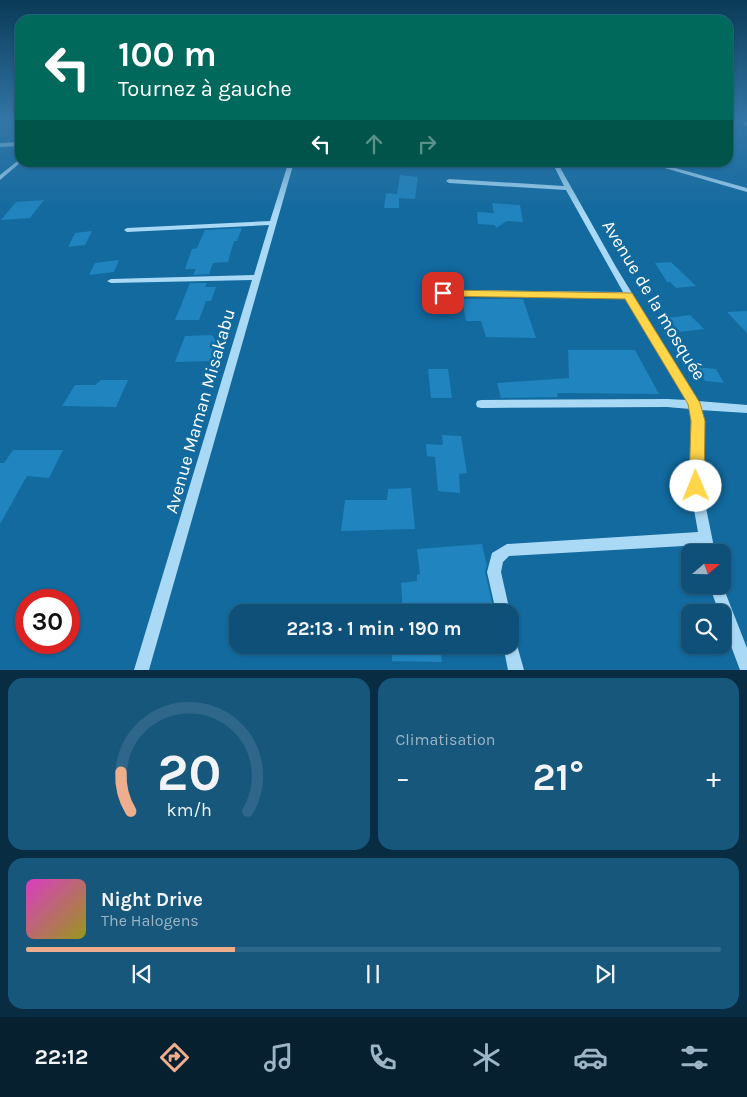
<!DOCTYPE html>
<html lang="fr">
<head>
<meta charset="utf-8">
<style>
	:root { --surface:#0e5077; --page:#17577c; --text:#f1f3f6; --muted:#9bb5c6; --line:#2e6789; --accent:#eead8d }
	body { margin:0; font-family:Karla,sans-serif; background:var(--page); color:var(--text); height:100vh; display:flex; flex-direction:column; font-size:19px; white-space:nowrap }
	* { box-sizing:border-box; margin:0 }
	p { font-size:16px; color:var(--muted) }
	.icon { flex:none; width:28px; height:28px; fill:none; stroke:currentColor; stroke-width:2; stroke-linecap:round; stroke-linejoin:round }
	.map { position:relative; height:670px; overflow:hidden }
	.drawer { display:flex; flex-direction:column; gap:8px; padding:8px; background:#082c41; flex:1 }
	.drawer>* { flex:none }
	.hud { position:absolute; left:15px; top:15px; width:718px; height:152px; border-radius:15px; box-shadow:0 1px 4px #0004,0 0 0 1px var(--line); background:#00695c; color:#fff; overflow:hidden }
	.needle { width:32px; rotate:70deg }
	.controls { position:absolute; left:681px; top:544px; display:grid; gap:10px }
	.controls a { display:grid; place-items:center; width:50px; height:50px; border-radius:10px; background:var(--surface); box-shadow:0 1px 4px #0004,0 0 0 1px var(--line); font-size:25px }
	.speed { position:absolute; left:15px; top:589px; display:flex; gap:10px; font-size:25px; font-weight:700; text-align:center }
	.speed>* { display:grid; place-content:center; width:65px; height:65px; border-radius:50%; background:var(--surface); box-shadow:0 1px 4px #0004,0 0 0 1px var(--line); line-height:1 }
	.speed .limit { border:8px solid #d22; background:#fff; color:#111 }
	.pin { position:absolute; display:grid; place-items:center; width:42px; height:42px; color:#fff; margin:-21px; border-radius:10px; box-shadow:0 2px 8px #0006 }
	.me { position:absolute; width:55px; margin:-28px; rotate:359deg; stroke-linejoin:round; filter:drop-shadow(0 0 4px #0008) }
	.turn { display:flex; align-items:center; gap:18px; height:105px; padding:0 20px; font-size:22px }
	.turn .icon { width:65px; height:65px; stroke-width:2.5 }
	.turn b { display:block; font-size:35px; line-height:42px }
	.lanes { display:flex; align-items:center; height:48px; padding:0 20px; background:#0003; justify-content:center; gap:25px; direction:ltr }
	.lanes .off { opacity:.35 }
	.big { font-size:38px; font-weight:700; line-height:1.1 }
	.drawer .widget { flex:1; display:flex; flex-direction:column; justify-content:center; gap:8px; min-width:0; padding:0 18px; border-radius:15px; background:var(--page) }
	.drawer .dial { align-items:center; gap:0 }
	.dial svg { height:130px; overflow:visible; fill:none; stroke:var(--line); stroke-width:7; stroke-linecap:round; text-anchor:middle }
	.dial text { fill:var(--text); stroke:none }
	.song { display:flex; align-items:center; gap:15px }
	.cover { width:60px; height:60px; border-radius:8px; background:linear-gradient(135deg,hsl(310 70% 55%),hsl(60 70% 35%)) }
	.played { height:5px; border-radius:2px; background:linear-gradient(90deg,var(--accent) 30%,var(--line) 30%) }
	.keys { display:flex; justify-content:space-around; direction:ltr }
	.heat { display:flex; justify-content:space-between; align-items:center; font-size:28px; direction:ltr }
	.drawer .tiles { flex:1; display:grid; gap:8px; grid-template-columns:1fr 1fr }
	.widget:last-child { grid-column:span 2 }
	.trip { position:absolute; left:229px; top:604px; width:290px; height:50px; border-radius:15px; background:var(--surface); box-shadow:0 1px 4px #0004,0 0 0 1px var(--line); font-weight:700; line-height:50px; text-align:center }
	.dock { display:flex; height:80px; justify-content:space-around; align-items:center; background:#062030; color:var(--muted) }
	.dock .icon { width:35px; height:35px }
	.dock .active { color:var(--accent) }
	.dock b { font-size:22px; color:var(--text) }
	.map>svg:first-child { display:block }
	.building { fill:#2084be }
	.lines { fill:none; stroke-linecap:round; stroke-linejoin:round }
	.minor { fill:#aad9f5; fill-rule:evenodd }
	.major { fill:#f7fcff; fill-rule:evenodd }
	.route { fill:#ffd54a; stroke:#a68a30 }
	.labels { text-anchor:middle; stroke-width:5; stroke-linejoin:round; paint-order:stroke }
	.street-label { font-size:18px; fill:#fff; stroke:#126a9f }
</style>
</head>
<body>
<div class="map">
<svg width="747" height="670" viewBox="0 0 747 670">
	<rect width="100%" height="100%" fill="#126a9f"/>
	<!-- building -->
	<path class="building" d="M 400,175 L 418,177 L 415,199 L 399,198 L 399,208 L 384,208 L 386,193 L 397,194 Z
		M 44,200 L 30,218 L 1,220 L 16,202 Z
		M 492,203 L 520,205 L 523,222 L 507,221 L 496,228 L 495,225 L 478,224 L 477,212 L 494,213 Z
		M 242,228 L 237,241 L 234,241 L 228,262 L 213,263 L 209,274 L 193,275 L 196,269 L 185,269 L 192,249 L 197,248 L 205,230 Z
		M 92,231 L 85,245 L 68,247 L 75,233 Z
		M 119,260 L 114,272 L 89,275 L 95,263 Z
		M 671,262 L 696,286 L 676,288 L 670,282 L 667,282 L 655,263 Z
		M 190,283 L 207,283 L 205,287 L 216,287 L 211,301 L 206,301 L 199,320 L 175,320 Z
		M 462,299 L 523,299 L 536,338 L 486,337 L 481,321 L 466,321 Z
		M 747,311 L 747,333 L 727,312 Z
		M 690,315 L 704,329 L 680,332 L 667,318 Z
		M 212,335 L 217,343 L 212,361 L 175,362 L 185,336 Z
		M 568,350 L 635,350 L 659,394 L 557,393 L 558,397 L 501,398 L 497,383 L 569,378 Z
		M 697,367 L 716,369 L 724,383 L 705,381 Z
		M 428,369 L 448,369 L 452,398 L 431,398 Z
		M 101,380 L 128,380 L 116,407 L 62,406 L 75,385 L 95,385 Z
		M 442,435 L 461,436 L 467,473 L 459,474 L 460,493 L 438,491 L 435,457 L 427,456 L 426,444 L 443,445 Z
		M 13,450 L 63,450 L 49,478 L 27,476 L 0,524 L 0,463 L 4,463 Z
		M 411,488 L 415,529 L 341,531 L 345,500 L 387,500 L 388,489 Z
		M 482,544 L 487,566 L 485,572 L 494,611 L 403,612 L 401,583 L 417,581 L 417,575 L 420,574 L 417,549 Z
		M 392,645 L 440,645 L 442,662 L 392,661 Z"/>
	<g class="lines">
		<!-- minor -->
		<path class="minor" d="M 20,142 L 20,146 L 0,147 L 0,143 Z
			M 20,159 L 20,162 L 21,162 L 0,180 L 0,175 Z
			M 288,162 L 294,162 L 149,670 L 134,670 L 252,280 L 111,283 L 107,281 L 111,279 L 254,275 L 269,225 L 127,232 L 124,230 L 127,228 L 270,221 L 287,167 L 201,168 L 198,166 L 201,164 Z
			M 552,162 L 557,162 L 616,267 L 698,401 L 747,405 L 747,413 L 700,410 L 702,433 L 703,493 L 715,552 L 703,552 L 701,545 L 509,556 L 503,562 L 501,572 L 510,612 L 496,612 L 487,572 L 492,553 L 507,544 L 698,532 L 691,493 L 692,433 L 690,409 L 667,407 L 481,408 L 477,407 L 476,404 L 477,401 L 481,400 L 667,399 L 687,400 L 626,298 L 443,296 L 439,293 L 443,290 L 623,292 L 566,190 L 449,183 L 446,181 L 449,179 L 564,186 Z
			M 644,162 L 654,162 L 747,188 L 747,192 Z
			M 722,584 L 747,648 L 747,670 L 740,670 L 722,622 L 722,612 L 719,612 L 709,585 Z
			M 510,636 L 515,638 L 524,670 L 508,670 L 503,645 L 510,645 Z"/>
		<!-- major -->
		<path class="major" d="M 739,121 L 747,121 L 747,126 Z"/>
	</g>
	<!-- sky -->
	<linearGradient id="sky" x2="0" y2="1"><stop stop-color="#0a3a57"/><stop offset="0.56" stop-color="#3376a6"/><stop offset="1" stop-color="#3376a6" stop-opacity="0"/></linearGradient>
	<rect width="747" height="215" fill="url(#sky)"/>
	<!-- route -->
	<path class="route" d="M 443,290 L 632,293 L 700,403 L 705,421 L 704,486 L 702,491 L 696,494 L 691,491 L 689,486 L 691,421 L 688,404 L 625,299 L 439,296 L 438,293 L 439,291 Z"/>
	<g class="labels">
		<!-- street labels -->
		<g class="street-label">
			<text transform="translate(654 300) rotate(59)" y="6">Avenue de la mosquée</text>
			<text transform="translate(200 411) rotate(-74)" y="6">Avenue Maman Misakabu</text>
		</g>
	</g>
</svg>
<div class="controls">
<a><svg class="needle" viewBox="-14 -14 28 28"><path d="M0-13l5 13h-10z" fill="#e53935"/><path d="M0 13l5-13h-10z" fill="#9bb5c6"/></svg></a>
<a><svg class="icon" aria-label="search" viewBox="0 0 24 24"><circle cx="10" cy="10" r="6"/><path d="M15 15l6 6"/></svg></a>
</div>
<div class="speed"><div class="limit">30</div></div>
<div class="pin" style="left:443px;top:293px;background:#d93025"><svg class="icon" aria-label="arrive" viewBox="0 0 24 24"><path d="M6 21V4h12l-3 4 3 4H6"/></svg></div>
<svg class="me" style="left:696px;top:486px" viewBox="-20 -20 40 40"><circle r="19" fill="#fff"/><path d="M0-13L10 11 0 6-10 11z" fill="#ffd54a"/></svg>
<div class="trip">22:13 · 1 min · 190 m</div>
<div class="hud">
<div class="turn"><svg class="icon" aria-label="left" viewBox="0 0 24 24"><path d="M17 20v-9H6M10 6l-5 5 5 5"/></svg><div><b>100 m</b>Tournez à gauche</div></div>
<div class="lanes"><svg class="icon" aria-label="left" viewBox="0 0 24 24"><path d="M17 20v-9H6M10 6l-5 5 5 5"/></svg><svg class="icon off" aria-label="ahead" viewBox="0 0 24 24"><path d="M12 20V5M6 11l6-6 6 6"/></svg><svg class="icon off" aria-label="right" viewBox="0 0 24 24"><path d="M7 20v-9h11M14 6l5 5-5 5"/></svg></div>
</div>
</div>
<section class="drawer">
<div class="tiles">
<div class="widget dial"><svg viewBox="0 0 100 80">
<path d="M14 69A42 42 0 1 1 86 69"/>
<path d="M14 69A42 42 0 0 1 8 45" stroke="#eead8d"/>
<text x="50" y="56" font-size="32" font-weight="700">20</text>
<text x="50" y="72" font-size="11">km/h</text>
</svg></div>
<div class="widget"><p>Climatisation</p>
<div class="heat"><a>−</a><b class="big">21°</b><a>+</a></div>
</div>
<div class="widget">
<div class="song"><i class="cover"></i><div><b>Night Drive</b><p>The Halogens</p></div></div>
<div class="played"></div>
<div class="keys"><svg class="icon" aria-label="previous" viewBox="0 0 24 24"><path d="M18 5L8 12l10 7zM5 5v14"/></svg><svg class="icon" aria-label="pause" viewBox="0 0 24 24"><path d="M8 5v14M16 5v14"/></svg><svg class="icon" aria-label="next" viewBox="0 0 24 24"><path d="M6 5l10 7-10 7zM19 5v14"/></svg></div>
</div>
</div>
</section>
<nav class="dock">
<b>22:12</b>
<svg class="icon active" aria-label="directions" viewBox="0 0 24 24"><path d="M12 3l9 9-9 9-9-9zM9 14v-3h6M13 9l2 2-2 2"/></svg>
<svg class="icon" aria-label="music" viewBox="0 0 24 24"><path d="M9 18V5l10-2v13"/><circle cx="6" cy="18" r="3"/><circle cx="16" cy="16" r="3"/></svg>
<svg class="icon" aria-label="phone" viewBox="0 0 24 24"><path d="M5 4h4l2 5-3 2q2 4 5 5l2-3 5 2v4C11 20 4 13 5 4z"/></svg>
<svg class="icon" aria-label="climate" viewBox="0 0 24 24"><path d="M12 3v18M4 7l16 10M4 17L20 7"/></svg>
<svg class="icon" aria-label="car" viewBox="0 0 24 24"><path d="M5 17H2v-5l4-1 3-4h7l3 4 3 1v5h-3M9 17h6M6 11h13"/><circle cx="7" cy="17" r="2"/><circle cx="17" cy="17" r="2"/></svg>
<svg class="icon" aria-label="filters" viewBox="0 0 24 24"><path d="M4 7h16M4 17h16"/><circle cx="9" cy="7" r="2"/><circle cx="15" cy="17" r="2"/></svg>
</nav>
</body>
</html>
